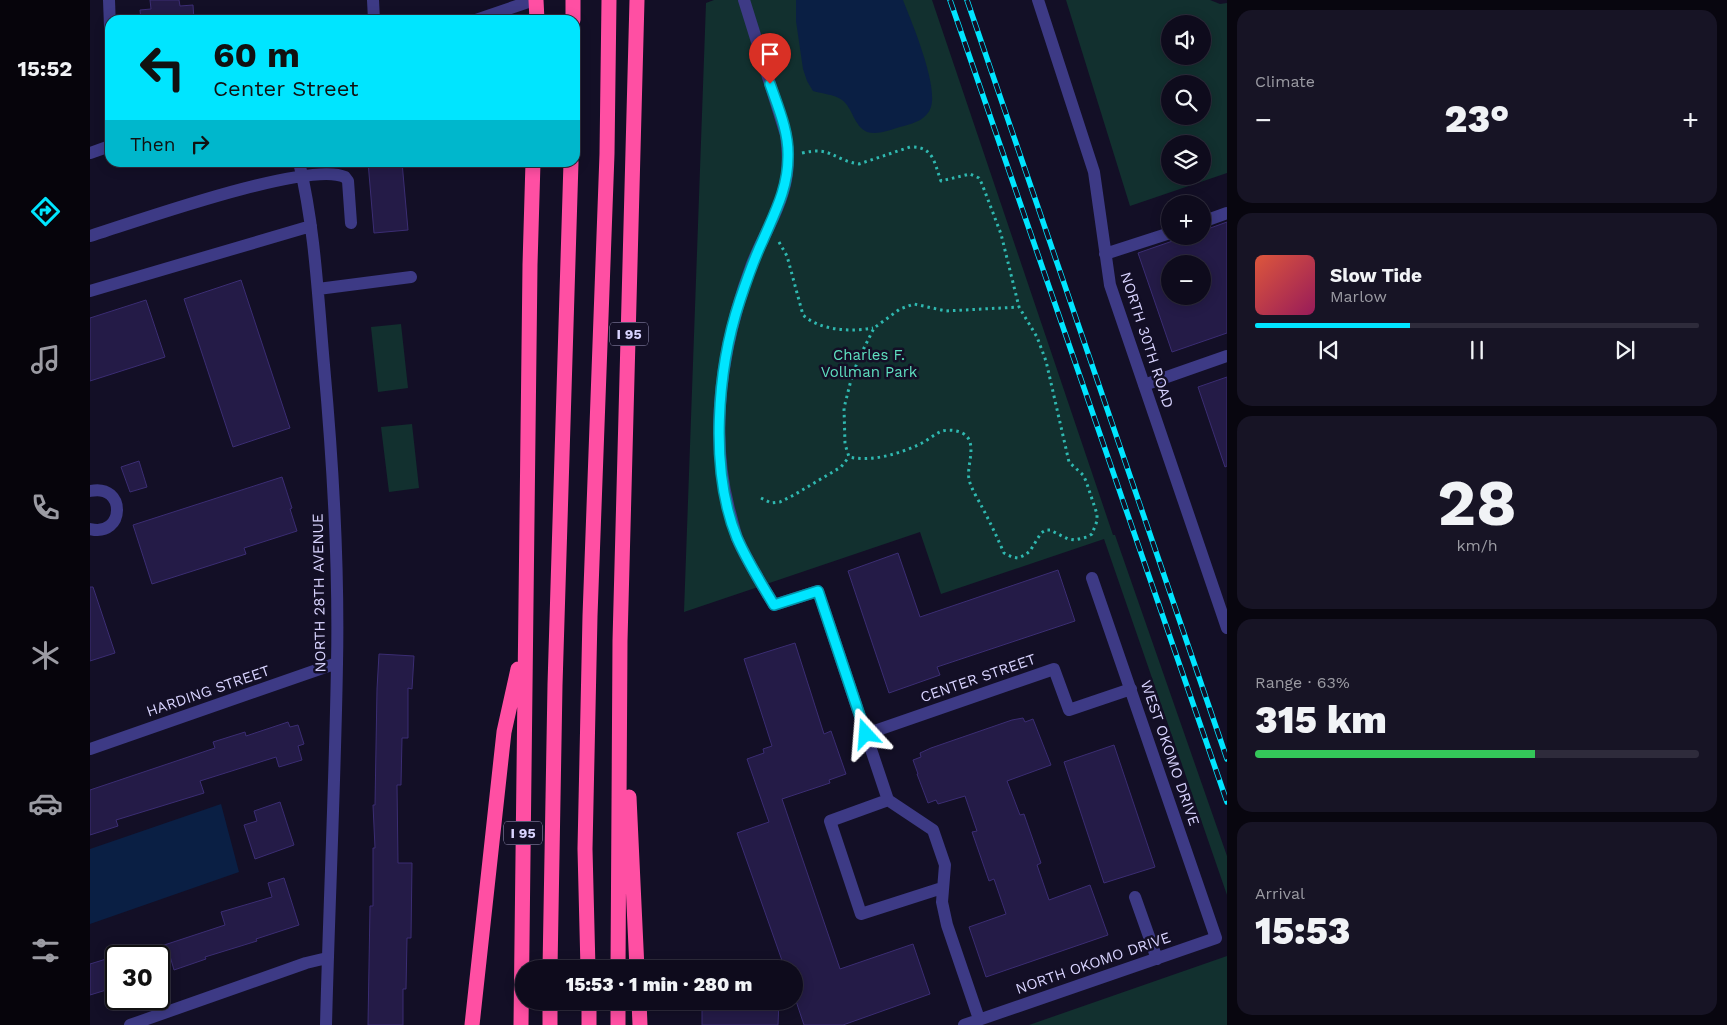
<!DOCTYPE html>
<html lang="en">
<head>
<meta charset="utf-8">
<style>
	:root { --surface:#0e0b1c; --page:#171425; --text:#f1f3f6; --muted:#9b9ba3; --line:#2e2b3b; --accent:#00e5ff }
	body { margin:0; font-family:"Work Sans",sans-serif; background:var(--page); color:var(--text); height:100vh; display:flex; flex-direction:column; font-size:19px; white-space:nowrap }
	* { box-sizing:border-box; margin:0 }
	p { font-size:16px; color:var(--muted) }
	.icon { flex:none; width:28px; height:28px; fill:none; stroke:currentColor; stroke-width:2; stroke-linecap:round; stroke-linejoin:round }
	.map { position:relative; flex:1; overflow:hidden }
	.details { display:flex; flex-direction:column; gap:10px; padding:10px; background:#08060f; width:500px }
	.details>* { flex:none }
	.top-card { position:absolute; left:15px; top:15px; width:475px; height:152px; border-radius:15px; box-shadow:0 2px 12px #0003,0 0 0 1px var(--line); background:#00e5ff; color:#111; overflow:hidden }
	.controls { position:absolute; left:1071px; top:15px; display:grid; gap:10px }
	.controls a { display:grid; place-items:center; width:50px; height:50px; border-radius:50%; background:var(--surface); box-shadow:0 2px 12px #0003,0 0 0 1px var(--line); font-size:25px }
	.speed { position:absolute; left:15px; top:945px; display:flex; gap:10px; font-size:25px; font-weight:700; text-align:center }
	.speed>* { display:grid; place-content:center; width:65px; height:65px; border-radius:50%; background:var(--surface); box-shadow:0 2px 12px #0003,0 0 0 1px var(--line); line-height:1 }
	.speed .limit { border:2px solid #111; border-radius:8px; background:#fff; color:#111 }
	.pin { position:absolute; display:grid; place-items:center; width:42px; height:42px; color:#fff; margin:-51px -21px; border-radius:50% 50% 50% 0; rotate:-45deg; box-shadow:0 0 5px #0007 }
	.pin .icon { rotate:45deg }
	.me { position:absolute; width:55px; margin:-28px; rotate:341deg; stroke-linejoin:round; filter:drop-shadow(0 0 4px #0008) }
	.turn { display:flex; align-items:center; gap:18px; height:105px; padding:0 25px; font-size:22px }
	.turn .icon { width:65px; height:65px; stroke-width:2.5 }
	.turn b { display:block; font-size:35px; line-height:42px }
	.then { display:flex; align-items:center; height:48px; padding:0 25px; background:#0003; gap:10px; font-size:19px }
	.big { font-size:38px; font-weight:800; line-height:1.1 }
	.details .tile { flex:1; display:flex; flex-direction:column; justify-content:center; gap:8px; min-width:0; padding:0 18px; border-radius:15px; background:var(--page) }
	.details .dial { align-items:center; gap:0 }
	.dial b { font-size:65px; line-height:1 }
	.song { display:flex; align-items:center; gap:15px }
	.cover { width:60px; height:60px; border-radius:8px; background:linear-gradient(135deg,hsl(10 70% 55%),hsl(330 70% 35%)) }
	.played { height:5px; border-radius:2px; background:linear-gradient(90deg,var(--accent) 35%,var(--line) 35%) }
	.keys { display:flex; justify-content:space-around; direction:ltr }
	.heat { display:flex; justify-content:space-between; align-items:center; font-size:28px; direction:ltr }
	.charge { height:8px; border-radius:4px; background:linear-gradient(90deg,#34c759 63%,var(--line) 0) }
	.trip { position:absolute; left:425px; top:960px; width:288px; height:50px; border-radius:25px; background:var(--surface); box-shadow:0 2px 12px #0003,0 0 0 1px var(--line); font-weight:800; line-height:50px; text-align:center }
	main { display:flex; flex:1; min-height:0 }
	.tab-bar { display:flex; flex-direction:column; width:90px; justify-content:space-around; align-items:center; background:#06040b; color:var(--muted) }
	.tab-bar .icon { width:35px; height:35px }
	.tab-bar .active { color:var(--accent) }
	.tab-bar b { font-size:22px; color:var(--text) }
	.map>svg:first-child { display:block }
	.green { fill:#12302f; fill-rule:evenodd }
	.water { fill:#0a1f44 }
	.building { fill:#241b47; stroke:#3b2d73; fill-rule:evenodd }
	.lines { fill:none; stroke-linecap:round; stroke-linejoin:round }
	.path { stroke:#2fb8b0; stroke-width:3; stroke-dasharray:2.5 4; stroke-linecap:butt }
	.minor { stroke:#3d3a85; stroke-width:12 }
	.highway { stroke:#ff4fa3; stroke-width:15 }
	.rail-casing { stroke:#00e5ff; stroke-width:5.5 }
	.rail { stroke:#130f26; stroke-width:4; stroke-dasharray:11; stroke-linecap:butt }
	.route-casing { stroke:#0095a6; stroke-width:12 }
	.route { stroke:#00e5ff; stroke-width:9 }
	.labels { text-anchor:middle; stroke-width:5; stroke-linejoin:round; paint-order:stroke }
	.shield { fill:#130f26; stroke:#9e99be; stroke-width:1 }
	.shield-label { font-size:14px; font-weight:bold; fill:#d9d4ff }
	.street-label { font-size:15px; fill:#d9d4ff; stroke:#130f26 }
	.park-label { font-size:15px; fill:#5fe0c0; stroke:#130f26 }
</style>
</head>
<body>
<main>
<nav class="tab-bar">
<b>15:52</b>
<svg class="icon active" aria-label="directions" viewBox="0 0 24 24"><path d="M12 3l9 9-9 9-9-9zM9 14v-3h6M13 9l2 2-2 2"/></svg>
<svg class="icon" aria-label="music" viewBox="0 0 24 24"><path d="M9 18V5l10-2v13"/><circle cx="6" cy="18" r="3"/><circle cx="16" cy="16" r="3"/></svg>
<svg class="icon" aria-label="phone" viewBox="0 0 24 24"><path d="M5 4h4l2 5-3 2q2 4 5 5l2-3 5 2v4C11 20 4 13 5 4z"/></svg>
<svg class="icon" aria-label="climate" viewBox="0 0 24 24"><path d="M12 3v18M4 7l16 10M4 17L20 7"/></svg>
<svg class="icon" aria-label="car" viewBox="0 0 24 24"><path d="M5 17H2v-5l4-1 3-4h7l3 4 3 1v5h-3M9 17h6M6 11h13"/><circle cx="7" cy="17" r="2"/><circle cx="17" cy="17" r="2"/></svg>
<svg class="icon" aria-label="filters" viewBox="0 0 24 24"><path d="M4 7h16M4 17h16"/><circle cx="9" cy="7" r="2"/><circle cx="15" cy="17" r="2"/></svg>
</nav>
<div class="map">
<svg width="1137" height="1025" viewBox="0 0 1137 1025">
	<rect width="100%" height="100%" fill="#130f26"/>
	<!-- green -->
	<path class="green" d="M 624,0 L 842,0 L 1023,535 L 1025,535 L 1137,856 L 1137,895 L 1014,539 L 851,594 L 830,532 L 594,612 L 616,3 Z
		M 976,0 L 1120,0 L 1130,4 L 1137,3 L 1137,173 L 1040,206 ZM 1080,24 L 1112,24 L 1112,56 L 1080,56 ZM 1080,84 L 1112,84 L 1112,116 L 1080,116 ZM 1080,144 L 1112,144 L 1112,176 L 1080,176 Z
		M 311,324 L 318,388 L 288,392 L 281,327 Z
		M 322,424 L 329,488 L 299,492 L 291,427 Z
		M 1137,956 L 1137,1025 L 939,1025 Z"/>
	<!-- water -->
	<path class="water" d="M 706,0 L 813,0 C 822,23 848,84 841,107 C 837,119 825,123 814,126 C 804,128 788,136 777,132 C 763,125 763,108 752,100 C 744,94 732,94 723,91 L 717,81 L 713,69 L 706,21 Z
		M 131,804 L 149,872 L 0,924 L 0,849 Z"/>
	<!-- building -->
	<path class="building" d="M 60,0 L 89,0 L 90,6 L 103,5 L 104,20 L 51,20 L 50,10 L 61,9 Z
		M 278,162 L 312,162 L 318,230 L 284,233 Z
		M 1137,222 L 1137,333 L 1082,352 L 1048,253 L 1097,236 L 1112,236 L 1112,231 ZM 1080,264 L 1112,264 L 1112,296 L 1080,296 Z
		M 151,280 L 200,428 L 143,447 L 94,299 Z
		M 56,300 L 75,357 L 0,381 L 0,318 Z
		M 1137,377 L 1137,466 L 1135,467 L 1108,387 Z
		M 49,461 L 57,487 L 40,492 L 31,467 Z
		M 192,477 L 202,508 L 200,509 L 207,531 L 154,548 L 156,554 L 62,584 L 43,525 Z
		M 808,553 L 830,617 L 968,570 L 985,621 L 847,667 L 850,675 L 799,693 L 758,571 Z
		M 0,587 L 3,587 L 25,653 L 0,661 Z
		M 705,643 L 734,734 L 741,731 L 756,774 L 739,780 L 740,783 L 692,799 L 750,969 L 823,944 L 840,994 L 753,1025 L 714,1025 L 704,995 L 704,969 L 695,969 L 647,833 L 679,822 L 657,759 L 674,753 L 673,749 L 682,746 L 654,659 Z
		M 289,654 L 324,656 L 322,689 L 318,688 L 318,738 L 312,738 L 311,785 L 307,785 L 308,863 L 322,863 L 321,938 L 317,938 L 316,989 L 313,989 L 313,1025 L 278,1025 L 280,906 L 283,906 L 283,848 L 285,848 L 283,805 L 285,805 L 287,689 Z
		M 933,718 L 935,722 L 943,719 L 961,765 L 917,781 L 930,815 L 934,814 L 951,863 L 947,865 L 959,900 L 1000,885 L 1018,935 L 896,977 L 879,927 L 916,914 L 904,879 L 899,881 L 882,832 L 887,831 L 875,796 L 848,804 L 846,800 L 838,803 L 827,774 L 828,774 L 823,760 L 831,757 L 830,753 L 841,748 L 922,720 Z
		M 198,722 L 200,727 L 208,725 L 214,744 L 208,746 L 212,760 L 189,767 L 186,757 L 110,781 L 114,793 L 26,820 L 28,826 L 0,835 L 0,790 L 125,748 L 123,742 L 155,732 L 156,736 Z
		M 1024,745 L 1065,867 L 1014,883 L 974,762 Z
		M 190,802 L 204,845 L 165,859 L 154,825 L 167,821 L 164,811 Z
		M 194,878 L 209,925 L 166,939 L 167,941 L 115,957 L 116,959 L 84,970 L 80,956 L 50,956 L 50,953 L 135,925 L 131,912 L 182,897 L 178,883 Z
		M 26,956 L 26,987 L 0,995 L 0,964 Z
		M 612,1001 L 689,1001 L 688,1025 L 612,1025 Z"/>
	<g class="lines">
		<!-- path -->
		<path class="path" d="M 712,153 C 742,146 743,160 769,164 L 820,147 C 844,146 844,163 851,181 L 880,174 L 889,178 L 892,184 L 911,234 L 929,307 L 947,337 L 956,361 L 979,462 L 993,475 L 996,481 L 1007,514 L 1007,521 L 1002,534 L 997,537 L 985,540 L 978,539 L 960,530 L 956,530 L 951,533 L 940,551 L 935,555 L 928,558 L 922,557 L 914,553 C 907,537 900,522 892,507 C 888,499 881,489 879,479 C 876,466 889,441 872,433 C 866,430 856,429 850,432 C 843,435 837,441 830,444 C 809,454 782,462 759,457 L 755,444 L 754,408 L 761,380 L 768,360 L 784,328 L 810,309 L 824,304 L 856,311 L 929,307
			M 689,242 L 697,256 L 713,315 C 731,331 761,332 783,328
			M 671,498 L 681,503 L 690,502 L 704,495 L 751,467 L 759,457"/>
		<!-- minor -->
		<path class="minor" d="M 19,0 L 20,27
			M 283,0 L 284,20
			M 654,0 L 696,135 C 698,150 699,165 696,180 C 690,210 673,236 662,264 C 633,342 618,427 639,509 C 642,519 644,529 647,538 C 657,561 671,583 684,605 L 728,591 L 798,800 L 843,830 L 855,865 L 852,902 L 857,925 L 889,1019
			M 948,0 L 1004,172 L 1020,285 L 1137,628
			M 386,20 L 444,0
			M 0,153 L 20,146
			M 209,162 C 225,228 228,298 234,365 C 243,464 249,565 247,664 C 245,785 239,905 236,1025
			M 1112,222 L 1137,213
			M 0,236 C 45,222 218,160 255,177 L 258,181 L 261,223
			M 1015,254 L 1080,233
			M 228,289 L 321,277
			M 0,291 L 221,226
			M 1054,385 L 1137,356
			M 0,491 C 37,483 35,538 0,529
			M 776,734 L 964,669 L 979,710 L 1041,689
			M 0,749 L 247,663
			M 798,800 L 740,821 L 771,914 L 852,888
			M 1045,897 L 1067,959
			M 40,1025 L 216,963 L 237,958
			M 874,1025 L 1126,938 L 1002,578"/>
		<!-- highway -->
		<path class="highway" d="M 446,0 L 447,20
			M 483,0 L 483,20
			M 539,797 L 547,969
			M 460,969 L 465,685 L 481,162
			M 498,969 L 495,849 L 500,616 L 517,154 L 519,0
			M 528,969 L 530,641 L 547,0
			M 460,1001 L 460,1025
			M 499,1001 L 499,1025
			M 549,1001 L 550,1025
			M 382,1025 L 414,732 L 428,669
			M 431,1025 L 440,265 L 443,162
			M 528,1025 L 528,1001"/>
		<defs>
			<path id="rail" d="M 860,0 L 1137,802
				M 877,0 L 1137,759"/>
		</defs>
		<!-- rail casing -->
		<use href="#rail" class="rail-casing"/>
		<!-- rail -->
		<use href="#rail" class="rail"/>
	</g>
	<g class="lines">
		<defs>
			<path id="route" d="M 680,84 C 688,107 699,132 698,157 C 698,188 685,212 673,240 C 664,259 657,279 650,300 C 627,369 619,470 647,538 C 657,561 671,583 684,605 L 728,591 L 776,734"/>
		</defs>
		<!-- route casing -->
		<use href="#route" class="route-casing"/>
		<!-- route -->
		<use href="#route" class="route"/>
	</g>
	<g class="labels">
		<!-- shield labels -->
		<g class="shield">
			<rect x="520" y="322.5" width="38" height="23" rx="4"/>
			<rect x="414" y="821.5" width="38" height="23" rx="4"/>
		</g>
		<g class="shield-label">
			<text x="539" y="339">I 95</text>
			<text x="433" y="838">I 95</text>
		</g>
		<!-- street labels -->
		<g class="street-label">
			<text transform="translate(1057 340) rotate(72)" y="5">NORTH 30TH ROAD</text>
			<text transform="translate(229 593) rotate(-91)" y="5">NORTH 28TH AVENUE</text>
			<text transform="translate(888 678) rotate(-19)" y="5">CENTER STREET</text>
			<text transform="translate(118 691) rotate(-19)" y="5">HARDING STREET</text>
			<text transform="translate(1080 753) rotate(71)" y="5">WEST OKOMO DRIVE</text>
			<text transform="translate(1003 963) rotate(-19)" y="5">NORTH OKOMO DRIVE</text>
		</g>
		<!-- park labels -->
		<g class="park-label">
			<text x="779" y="360">Charles F.<tspan x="779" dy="17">Vollman Park</tspan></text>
		</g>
	</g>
</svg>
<div class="controls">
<a><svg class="icon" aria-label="sound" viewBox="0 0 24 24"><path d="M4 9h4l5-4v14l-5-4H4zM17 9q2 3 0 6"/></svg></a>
<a><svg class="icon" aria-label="search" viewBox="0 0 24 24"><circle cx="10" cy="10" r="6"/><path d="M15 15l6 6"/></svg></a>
<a><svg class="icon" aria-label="layers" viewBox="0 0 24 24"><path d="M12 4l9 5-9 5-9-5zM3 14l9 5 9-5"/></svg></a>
<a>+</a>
<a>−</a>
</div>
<div class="speed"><div class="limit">30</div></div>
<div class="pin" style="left:680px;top:84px;background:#d93025"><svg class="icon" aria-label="arrive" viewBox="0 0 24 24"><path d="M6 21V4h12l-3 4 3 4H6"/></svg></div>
<svg class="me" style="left:776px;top:734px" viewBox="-20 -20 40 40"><path d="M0-17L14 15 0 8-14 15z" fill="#00e5ff" stroke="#fff" stroke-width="4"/></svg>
<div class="trip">15:53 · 1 min · 280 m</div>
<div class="top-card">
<div class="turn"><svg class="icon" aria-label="left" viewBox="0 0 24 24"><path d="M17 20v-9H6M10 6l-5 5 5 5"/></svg><div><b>60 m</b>Center Street</div></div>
<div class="then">Then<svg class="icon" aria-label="right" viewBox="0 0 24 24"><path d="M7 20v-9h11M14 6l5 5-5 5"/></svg></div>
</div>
</div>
<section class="details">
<div class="tile"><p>Climate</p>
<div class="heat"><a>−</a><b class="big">23°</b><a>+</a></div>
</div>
<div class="tile">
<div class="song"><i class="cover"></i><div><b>Slow Tide</b><p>Marlow</p></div></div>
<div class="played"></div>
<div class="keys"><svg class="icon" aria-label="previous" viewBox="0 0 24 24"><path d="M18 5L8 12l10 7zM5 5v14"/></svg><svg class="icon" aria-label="pause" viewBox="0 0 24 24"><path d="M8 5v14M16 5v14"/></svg><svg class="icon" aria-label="next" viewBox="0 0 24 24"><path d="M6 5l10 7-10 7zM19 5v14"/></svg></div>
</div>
<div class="tile dial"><b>28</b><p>km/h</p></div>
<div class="tile"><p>Range · 63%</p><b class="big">315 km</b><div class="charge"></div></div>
<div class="tile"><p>Arrival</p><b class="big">15:53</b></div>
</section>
</main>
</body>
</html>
